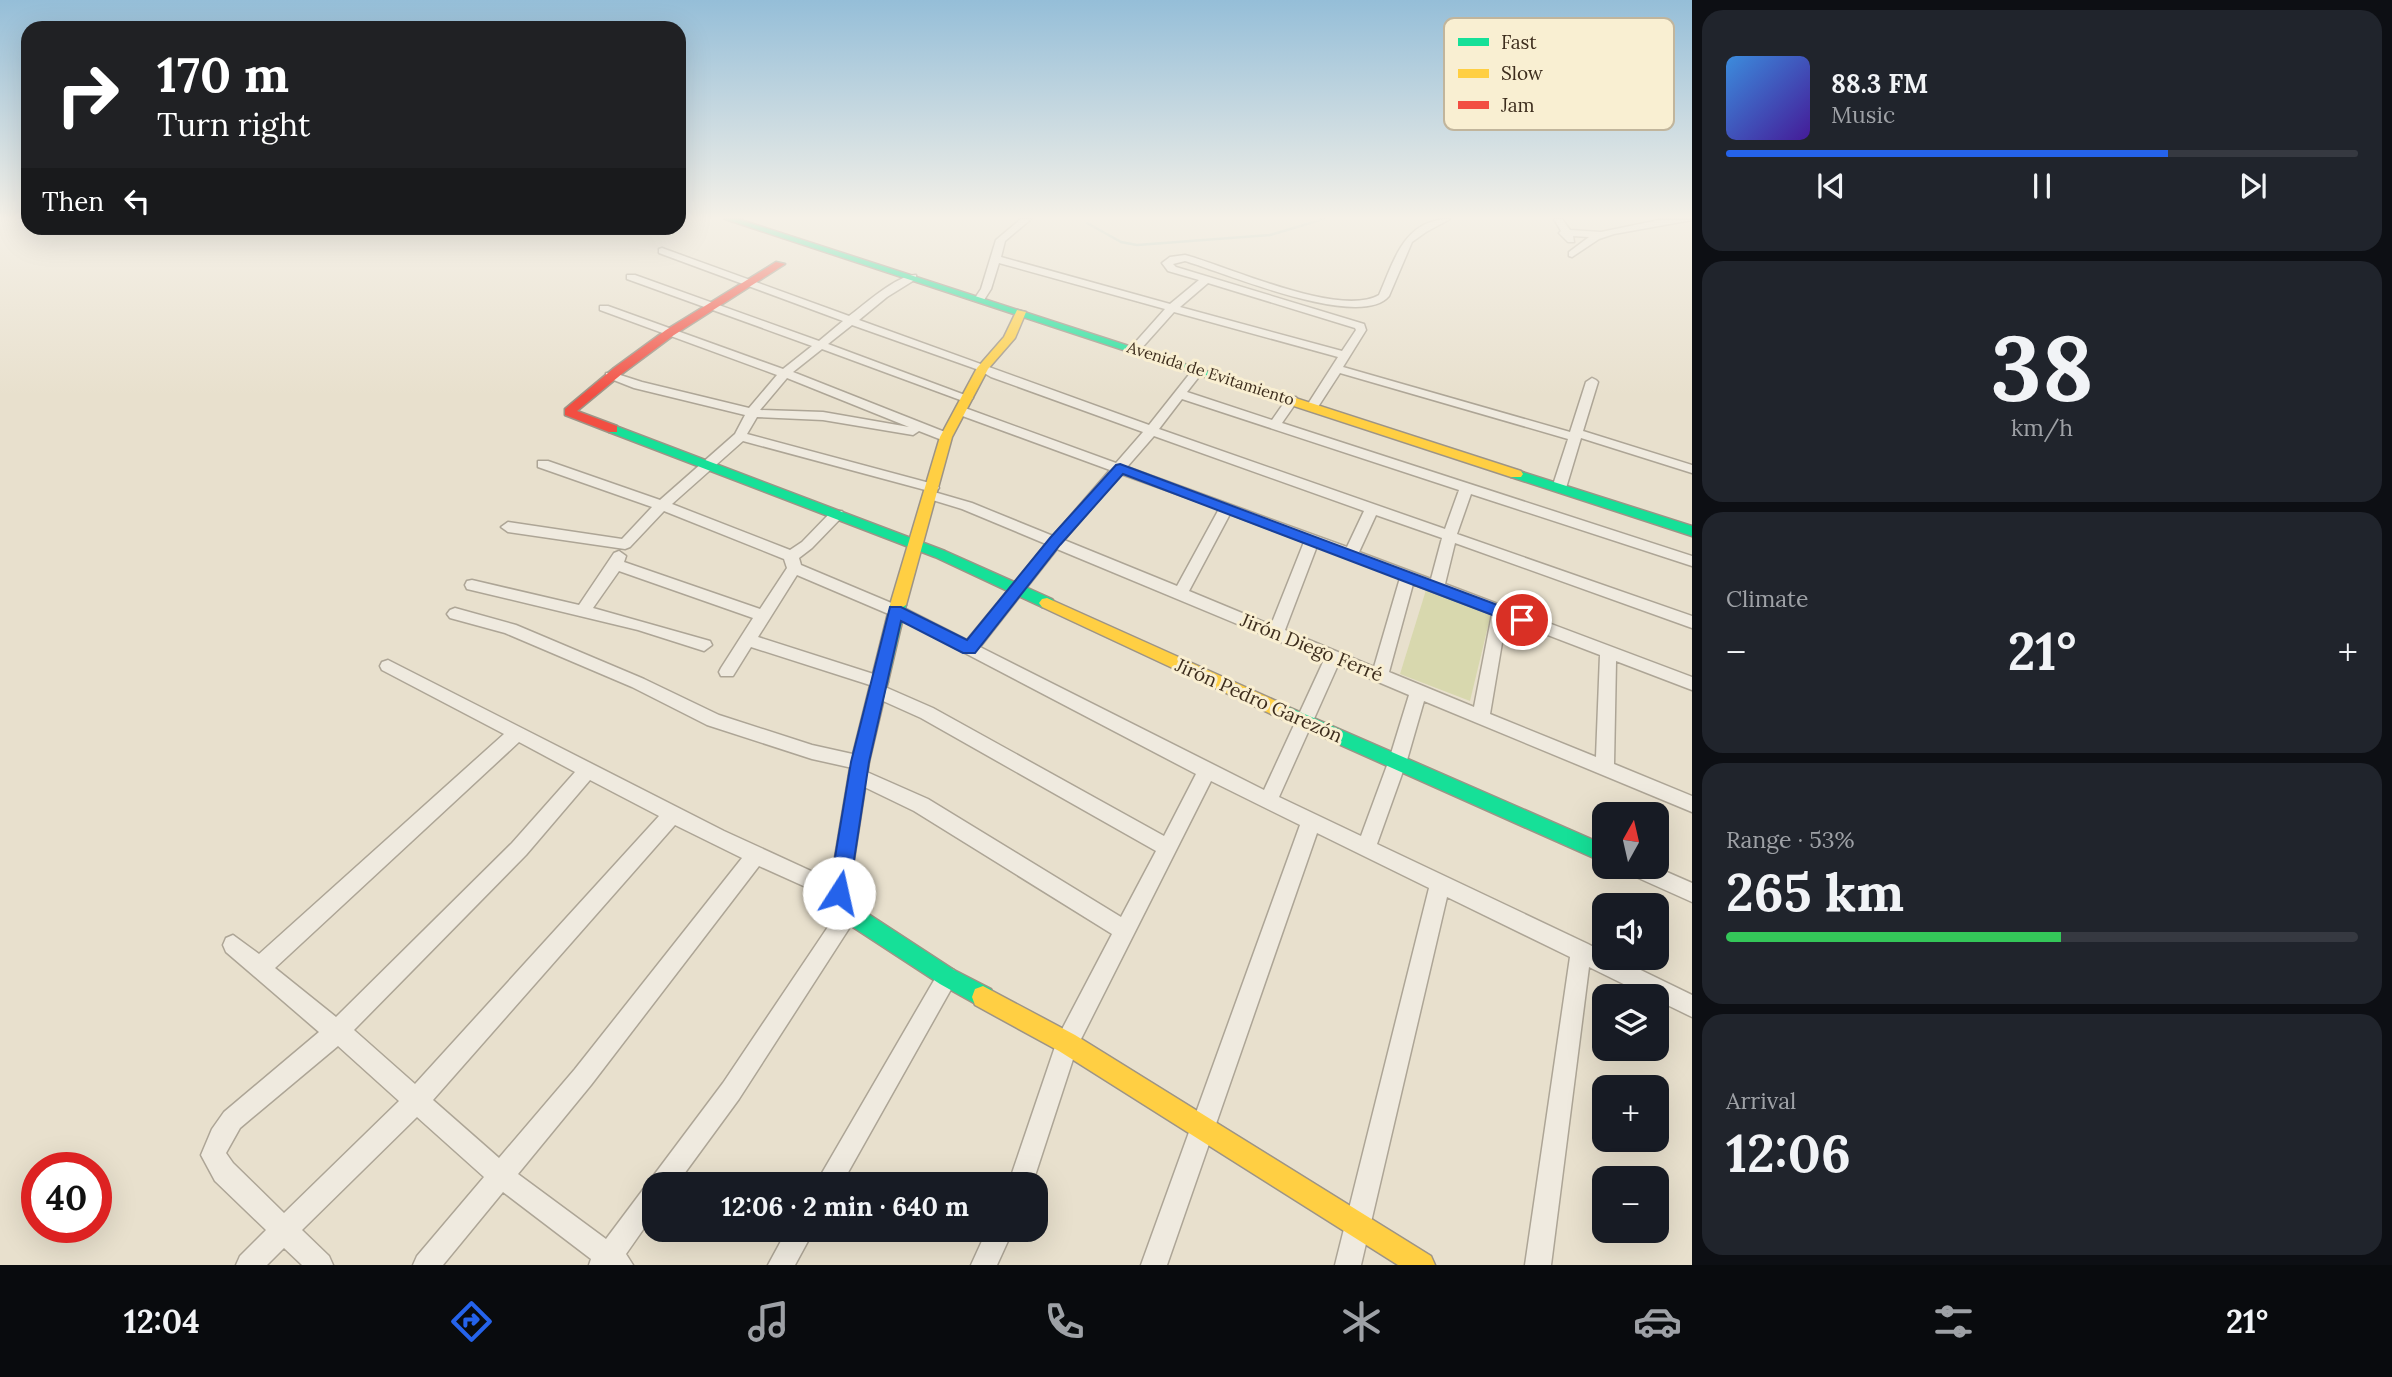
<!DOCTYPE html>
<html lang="en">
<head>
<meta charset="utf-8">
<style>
	:root { --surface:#171b24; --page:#20242c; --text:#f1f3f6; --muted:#9ea1a6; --line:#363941; --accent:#2563eb }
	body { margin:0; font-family:Lora,serif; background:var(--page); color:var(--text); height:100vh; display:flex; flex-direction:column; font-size:26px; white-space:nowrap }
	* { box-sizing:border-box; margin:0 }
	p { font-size:23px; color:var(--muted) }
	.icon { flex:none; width:38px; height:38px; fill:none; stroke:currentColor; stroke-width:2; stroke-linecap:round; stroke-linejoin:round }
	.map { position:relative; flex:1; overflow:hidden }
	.details { display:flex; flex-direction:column; gap:10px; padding:10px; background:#0d0f14; width:700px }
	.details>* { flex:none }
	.guide { position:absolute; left:21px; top:21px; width:665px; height:214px; border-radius:21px; box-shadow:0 7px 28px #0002; background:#202124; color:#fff; overflow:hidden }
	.needle { width:46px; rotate:8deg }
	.controls { position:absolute; left:1592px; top:802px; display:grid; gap:14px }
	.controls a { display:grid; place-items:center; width:77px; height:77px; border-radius:14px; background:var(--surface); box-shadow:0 7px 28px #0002; font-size:35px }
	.speed { position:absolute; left:21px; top:1152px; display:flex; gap:14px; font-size:35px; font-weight:700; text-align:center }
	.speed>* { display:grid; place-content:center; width:91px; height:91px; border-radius:50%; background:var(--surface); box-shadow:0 7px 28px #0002; line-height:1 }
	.speed .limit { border:10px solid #d22; background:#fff; color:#111 }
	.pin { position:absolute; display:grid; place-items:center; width:60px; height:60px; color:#fff; margin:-30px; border:4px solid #fff; border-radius:50%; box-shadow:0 2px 7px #0007 }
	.me { position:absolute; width:77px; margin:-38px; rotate:10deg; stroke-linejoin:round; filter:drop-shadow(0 0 5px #0008) }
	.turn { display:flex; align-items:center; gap:24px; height:147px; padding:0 21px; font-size:32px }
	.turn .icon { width:91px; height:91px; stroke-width:2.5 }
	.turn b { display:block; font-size:49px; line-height:60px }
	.then { display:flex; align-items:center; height:66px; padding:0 21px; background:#0003; gap:14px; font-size:26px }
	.big { font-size:52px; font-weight:800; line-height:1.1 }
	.details .tile { flex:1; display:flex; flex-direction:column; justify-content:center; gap:10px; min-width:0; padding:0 24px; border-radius:21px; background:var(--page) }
	.details .dial { align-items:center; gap:0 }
	.dial b { font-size:91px; line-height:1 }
	.song { display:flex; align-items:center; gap:21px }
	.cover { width:84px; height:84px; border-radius:10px; background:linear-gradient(135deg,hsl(210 70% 55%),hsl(260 70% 35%)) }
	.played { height:7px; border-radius:4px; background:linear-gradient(90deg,var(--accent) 70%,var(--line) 70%) }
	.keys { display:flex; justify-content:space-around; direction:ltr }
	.heat { display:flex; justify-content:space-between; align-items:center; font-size:38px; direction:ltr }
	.charge { height:10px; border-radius:5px; background:linear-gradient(90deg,#34c759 53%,var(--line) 0) }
	.trip { position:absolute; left:642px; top:1172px; width:406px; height:70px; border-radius:21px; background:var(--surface); box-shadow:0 7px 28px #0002; font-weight:800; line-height:70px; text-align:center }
	.dock { display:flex; height:112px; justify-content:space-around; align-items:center; background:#090b0e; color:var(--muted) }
	.dock .icon { width:49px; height:49px }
	.dock .active { color:var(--accent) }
	.dock b { font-size:32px; color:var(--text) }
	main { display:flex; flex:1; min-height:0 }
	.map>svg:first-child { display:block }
	.green { fill:#d8d8ae }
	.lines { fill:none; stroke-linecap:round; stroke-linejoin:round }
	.stream { stroke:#b9cdc1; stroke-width:2.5 }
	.street-casing { stroke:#ada596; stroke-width:3 }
	.fast-casing { stroke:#9d9486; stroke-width:3 }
	.slow-casing { stroke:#9d9486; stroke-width:3 }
	.jam-casing { stroke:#9d9486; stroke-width:3 }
	.street { fill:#efeadf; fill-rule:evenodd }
	.fast { fill:#16e098; fill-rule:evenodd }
	.slow { fill:#ffcf43; fill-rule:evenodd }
	.jam { fill:#f24e42; fill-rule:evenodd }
	.route { fill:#2563eb; stroke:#184099; stroke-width:2 }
	.labels { text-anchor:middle; stroke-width:6; stroke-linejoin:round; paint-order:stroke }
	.far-street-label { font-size:16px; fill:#3d2d1d; stroke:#f9efd2 }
	.street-label { font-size:19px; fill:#3d2d1d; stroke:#f9efd2 }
	.key { fill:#f9efd2; stroke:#c1b59c; stroke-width:2 }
	.key-label { font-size:19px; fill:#3d2d1d }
</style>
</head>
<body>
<main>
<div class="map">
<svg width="1692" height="1265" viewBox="0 0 1692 1265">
	<rect width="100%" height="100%" fill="#e8e0cd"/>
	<!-- green -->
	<path class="green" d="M 1426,590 L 1491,614 L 1470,701 L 1400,674 Z"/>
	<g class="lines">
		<!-- stream -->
		<path class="stream" d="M 1087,223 L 1121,242 L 1137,245 L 1270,235 L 1324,219"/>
		<defs>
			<path id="street" d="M 1021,219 L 1031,219 L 1005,241 L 1001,257 L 1170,304 L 1199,280 L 1168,271 L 1162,263 L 1170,257 L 1185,255 C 1230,267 1339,318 1379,295 C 1394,261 1404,219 1450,219 L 1426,232 L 1412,242 L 1389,296 C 1360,331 1223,272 1185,261 L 1173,264 L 1176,267 L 1364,324 L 1366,330 L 1343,367 L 1570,432 L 1586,382 L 1592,378 L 1596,380 L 1598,382 L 1583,431 L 1692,465 L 1692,473 L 1581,438 L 1566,488 L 1559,492 L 1552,488 L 1568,439 L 1340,373 L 1316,410 L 1308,410 L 1306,407 L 1338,357 L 1174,312 L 1140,350 L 1132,350 L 1132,346 L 1165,309 L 999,263 L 991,289 L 984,300 L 976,300 L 975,298 L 981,289 L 996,240 ZM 1208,283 L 1355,328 L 1356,330 L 1342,351 L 1180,307 Z
				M 1554,219 L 1562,219 L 1570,230 L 1601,232 L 1659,220 L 1692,220 L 1614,234 L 1599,239 L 1572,257 L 1569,256 L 1569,252 L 1589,237 L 1573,236 L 1574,242 L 1568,242 L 1559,233 L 1561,231 Z
				M 662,248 L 849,316 C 864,305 898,274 916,275 L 916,279 L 887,297 L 859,320 L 1149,425 L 1195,367 L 1203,367 L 1205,369 L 1187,392 L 1272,420 L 1288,397 L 1296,397 L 1298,400 L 1282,423 L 1692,556 L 1692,566 L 1471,494 L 1457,534 L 1692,616 L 1692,628 L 1455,543 L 1445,584 L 1692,677 L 1692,690 L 1616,661 L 1614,764 L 1692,796 L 1692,812 L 1424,701 L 1407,760 L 1377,844 L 1588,944 L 1605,953 L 1605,957 L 1614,957 L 1692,995 L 1692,1017 L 1657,1000 L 1657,996 L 1648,996 L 1589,967 L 1551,1265 L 1525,1265 L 1570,957 L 1447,897 L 1361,1265 L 1335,1265 L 1429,888 L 1317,833 L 1167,1265 L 1141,1265 L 1300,825 L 1211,781 L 1077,1047 L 1032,1185 L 1008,1185 L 1059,1035 L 1112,934 L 914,811 L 852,781 L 849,776 L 852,771 L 857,769 L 812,759 L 707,725 L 632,687 L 505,633 L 450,618 L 447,614 L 450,610 L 455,608 L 516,625 L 644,679 L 719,715 L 812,745 L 866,757 L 869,762 L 866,767 L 860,769 L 928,799 L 1121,917 L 1156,851 L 921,718 L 872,696 L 870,691 L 873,686 L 751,647 L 733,676 L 721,676 L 719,672 L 721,668 L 753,618 L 619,571 L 593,608 L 710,641 L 712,645 L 704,651 L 638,630 L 467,589 L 465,585 L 467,581 L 472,580 L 579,605 L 614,553 L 619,551 L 626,556 L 624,562 L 760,609 L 787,568 L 784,559 L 664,511 L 630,547 L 625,549 L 508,532 L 501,527 L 508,522 L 622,539 L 652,507 L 538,467 L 538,461 L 548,461 L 660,500 L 735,434 L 745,415 L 634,388 L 606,377 L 606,373 L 614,373 L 642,382 L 749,408 L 777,375 L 600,310 L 600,306 L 608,306 L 783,369 L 812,346 L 627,279 L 627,275 L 635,275 L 819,341 L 843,321 L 659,253 L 659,249 ZM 852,325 L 979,370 L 991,377 L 1143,432 L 1116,463 L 965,408 L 957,408 L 957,414 L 1110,470 L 1053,536 L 972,503 L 934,492 L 939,488 L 937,485 L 747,434 L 757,417 L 823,420 L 913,435 L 919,431 L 942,440 L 950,440 L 950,434 L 793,372 L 822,349 L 963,401 L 967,402 L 973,398 L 828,344 ZM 787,378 L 909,427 L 823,412 L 760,410 ZM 1182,399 L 1459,490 L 1445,529 L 1159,429 ZM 1154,436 L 1364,511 L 1347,547 L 1127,467 ZM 743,441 L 929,491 L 924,495 L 926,498 L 962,509 L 1046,544 L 967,640 L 908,610 L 801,565 L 799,558 L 812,548 L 842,517 L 844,514 L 842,511 L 832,511 L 802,542 L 790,550 L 672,504 ZM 1121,474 L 1219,509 L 1177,586 L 1064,540 ZM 1230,514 L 1304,542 L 1271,625 L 1189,591 ZM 1376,515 L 1442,538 L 1431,579 L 1359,552 ZM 1317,546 L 1400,578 L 1374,667 L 1285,630 ZM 1057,549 L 1324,660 L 1264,790 L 980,647 ZM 797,575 L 898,618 L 1196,774 L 1164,836 L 933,708 L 885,687 L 888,682 L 886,678 L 758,637 ZM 1413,584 L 1492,614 L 1474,707 L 1389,672 ZM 1506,619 L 1600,655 L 1596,757 L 1490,714 ZM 1338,665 L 1409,695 L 1389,760 L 1361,836 L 1279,797 Z
				M 388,660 L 724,831 L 846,887 L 849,893 L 846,899 L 839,902 L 759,866 L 591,1085 L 518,1174 L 606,1239 L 723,1083 L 842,906 L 849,904 L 856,906 L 859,913 L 739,1099 L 676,1185 L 654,1185 L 654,1214 L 626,1254 L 633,1265 L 589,1265 L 591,1259 L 503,1192 L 443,1265 L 413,1265 L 417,1256 L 484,1177 L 417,1117 L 302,1230 L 329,1256 L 333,1265 L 302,1265 L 284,1248 L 267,1265 L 236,1265 L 240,1256 L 266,1230 L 215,1181 L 201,1155 L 212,1129 L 224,1112 L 319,1032 L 226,952 L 223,945 L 226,938 L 233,935 L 259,954 L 504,734 L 382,670 L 380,666 L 382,662 ZM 519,742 L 575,772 L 512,843 L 336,1017 L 275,968 ZM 590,780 L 659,816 L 415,1084 L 354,1030 L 526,855 ZM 675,825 L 742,858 L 575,1069 L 499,1158 L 433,1100 ZM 338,1046 L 399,1101 L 284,1213 L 233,1163 L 226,1153 L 240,1128 Z
				M 1622,866 L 1653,866 L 1692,883 L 1692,902 L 1625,872 Z
				M 947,967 L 954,970 L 958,977 L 954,984 L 841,1185 L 815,1185 L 940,970 Z
				M 787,1230 L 814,1230 L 795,1265 L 768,1265 Z
				M 987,1230 L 1013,1230 L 997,1265 L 971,1265 Z"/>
			<path id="fast" d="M 725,219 L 738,219 L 1252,386 L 1250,389 L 1242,389 Z
				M 613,425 L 945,551 L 1052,599 L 1055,603 L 1047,608 L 1042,607 L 935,557 L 609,432 L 609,426 Z
				M 1516,470 L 1692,526 L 1692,536 L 1511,477 L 1509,474 Z
				M 898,600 L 906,605 L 869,762 L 849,892 L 856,906 L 954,970 L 991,989 L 994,997 L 991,1005 L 983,1008 L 940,984 L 842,920 L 829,893 L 851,762 L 890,605 Z
				M 1277,702 L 1605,845 L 1605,863 L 1271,714 L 1269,709 L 1271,704 Z"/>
			<path id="slow" d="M 1017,310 L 1026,312 L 1015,338 L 988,369 L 952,437 L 906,605 L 898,610 L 893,609 L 890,605 L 940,437 L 977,368 L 1004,337 Z
				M 1246,382 L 1521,471 L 1523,474 L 1521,477 L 1511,477 L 1242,389 L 1240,386 Z
				M 1047,598 L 1283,704 L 1285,709 L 1283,714 L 1271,714 L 1042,607 L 1039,603 L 1042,599 Z
				M 983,986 L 1075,1035 L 1431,1256 L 1435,1265 L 1398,1265 L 1059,1051 L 975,1005 L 972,997 L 975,989 Z"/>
			<path id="jam" d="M 776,262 L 785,264 L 674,335 L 623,373 L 577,411 L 617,426 L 617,432 L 609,432 L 565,415 L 565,409 L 614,368 L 666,330 Z"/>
		</defs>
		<!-- street casing -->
		<use href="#street" class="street-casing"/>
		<!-- fast casing -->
		<use href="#fast" class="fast-casing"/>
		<!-- slow casing -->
		<use href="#slow" class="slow-casing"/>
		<!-- jam casing -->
		<use href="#jam" class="jam-casing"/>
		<!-- street -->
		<use href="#street" class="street"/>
		<!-- fast -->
		<use href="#fast" class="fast"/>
		<!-- slow -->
		<use href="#slow" class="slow"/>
		<!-- jam -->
		<use href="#jam" class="jam"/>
	</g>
	<!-- sky -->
	<linearGradient id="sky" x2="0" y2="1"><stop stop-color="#95bed8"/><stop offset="0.55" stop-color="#f5f1e8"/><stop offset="1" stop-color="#f5f1e8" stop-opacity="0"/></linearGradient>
	<rect width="1692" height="396" fill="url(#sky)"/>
	<!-- route -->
	<path class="route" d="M 1120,464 L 1527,616 L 1530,620 L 1522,626 L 1516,624 L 1123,474 L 1060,545 L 975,653 L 963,653 L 901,621 L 869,762 L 849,893 L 846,899 L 839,902 L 831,899 L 829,893 L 851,762 L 890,607 L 901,607 L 967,640 L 1050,538 L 1116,465 Z"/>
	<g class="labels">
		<!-- far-street labels -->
		<g class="far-street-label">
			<text transform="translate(1211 373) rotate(18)" y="6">Avenida de Evitamiento</text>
		</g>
		<!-- street labels -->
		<g class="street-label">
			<text transform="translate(1312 647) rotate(22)" y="7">Jirón Diego Ferré</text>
			<text transform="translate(1259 700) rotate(24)" y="7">Jirón Pedro Garezón</text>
		</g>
	</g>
	<!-- legend -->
	<rect x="1444" y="18" width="230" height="112" rx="10" class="key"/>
	<rect x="1458" y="38" width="31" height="8" fill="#16e098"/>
	<rect x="1458" y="69" width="31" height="9" fill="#ffcf43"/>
	<rect x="1458" y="101" width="31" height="8" fill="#f24e42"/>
	<g class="key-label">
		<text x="1501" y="49">Fast</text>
		<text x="1501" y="80">Slow</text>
		<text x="1501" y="112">Jam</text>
	</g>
</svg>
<div class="controls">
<a><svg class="needle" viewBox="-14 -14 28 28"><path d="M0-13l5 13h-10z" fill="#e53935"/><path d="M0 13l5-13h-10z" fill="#9ea1a6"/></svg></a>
<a><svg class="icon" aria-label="sound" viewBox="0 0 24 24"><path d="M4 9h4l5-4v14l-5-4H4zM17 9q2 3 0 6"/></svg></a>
<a><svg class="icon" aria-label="layers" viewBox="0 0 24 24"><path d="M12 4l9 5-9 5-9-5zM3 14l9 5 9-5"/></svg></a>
<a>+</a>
<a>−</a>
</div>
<div class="speed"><div class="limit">40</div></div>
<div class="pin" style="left:1522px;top:620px;background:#d93025"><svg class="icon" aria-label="arrive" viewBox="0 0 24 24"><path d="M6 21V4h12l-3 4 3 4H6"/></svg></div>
<svg class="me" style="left:839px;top:893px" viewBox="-20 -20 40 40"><circle r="19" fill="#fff"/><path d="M0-13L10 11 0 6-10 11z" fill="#2563eb"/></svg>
<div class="trip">12:06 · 2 min · 640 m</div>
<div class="guide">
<div class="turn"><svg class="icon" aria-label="right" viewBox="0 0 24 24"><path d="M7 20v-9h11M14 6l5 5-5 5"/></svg><div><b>170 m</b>Turn right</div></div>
<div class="then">Then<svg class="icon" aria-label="left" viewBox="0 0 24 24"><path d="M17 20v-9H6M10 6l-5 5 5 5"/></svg></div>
</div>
</div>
<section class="details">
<div class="tile">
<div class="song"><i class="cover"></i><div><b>88.3 FM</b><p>Music</p></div></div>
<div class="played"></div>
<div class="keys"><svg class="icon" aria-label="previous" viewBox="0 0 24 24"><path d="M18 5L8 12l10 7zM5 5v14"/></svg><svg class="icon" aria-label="pause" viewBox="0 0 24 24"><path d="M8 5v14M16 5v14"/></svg><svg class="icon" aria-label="next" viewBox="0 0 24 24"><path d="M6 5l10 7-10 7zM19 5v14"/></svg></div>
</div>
<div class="tile dial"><b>38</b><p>km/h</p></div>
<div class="tile"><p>Climate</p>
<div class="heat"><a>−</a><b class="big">21°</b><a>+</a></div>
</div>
<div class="tile"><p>Range · 53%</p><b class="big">265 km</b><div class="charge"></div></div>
<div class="tile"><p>Arrival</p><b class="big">12:06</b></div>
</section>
</main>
<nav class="dock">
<b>12:04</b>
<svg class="icon active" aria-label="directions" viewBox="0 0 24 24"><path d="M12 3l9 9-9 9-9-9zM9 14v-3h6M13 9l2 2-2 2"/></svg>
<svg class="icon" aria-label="music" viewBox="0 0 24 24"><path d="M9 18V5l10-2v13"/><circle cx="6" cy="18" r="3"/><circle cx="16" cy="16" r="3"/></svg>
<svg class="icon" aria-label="phone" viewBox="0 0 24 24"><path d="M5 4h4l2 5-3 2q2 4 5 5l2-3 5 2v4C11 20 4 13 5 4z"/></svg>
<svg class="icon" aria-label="climate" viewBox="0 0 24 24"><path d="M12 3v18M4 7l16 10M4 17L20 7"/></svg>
<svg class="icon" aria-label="car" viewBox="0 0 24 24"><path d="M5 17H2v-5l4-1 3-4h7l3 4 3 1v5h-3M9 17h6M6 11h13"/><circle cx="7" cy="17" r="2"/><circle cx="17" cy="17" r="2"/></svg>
<svg class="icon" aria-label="filters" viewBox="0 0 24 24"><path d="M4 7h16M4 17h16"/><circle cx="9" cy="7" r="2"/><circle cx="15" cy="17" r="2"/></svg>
<b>21°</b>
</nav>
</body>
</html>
